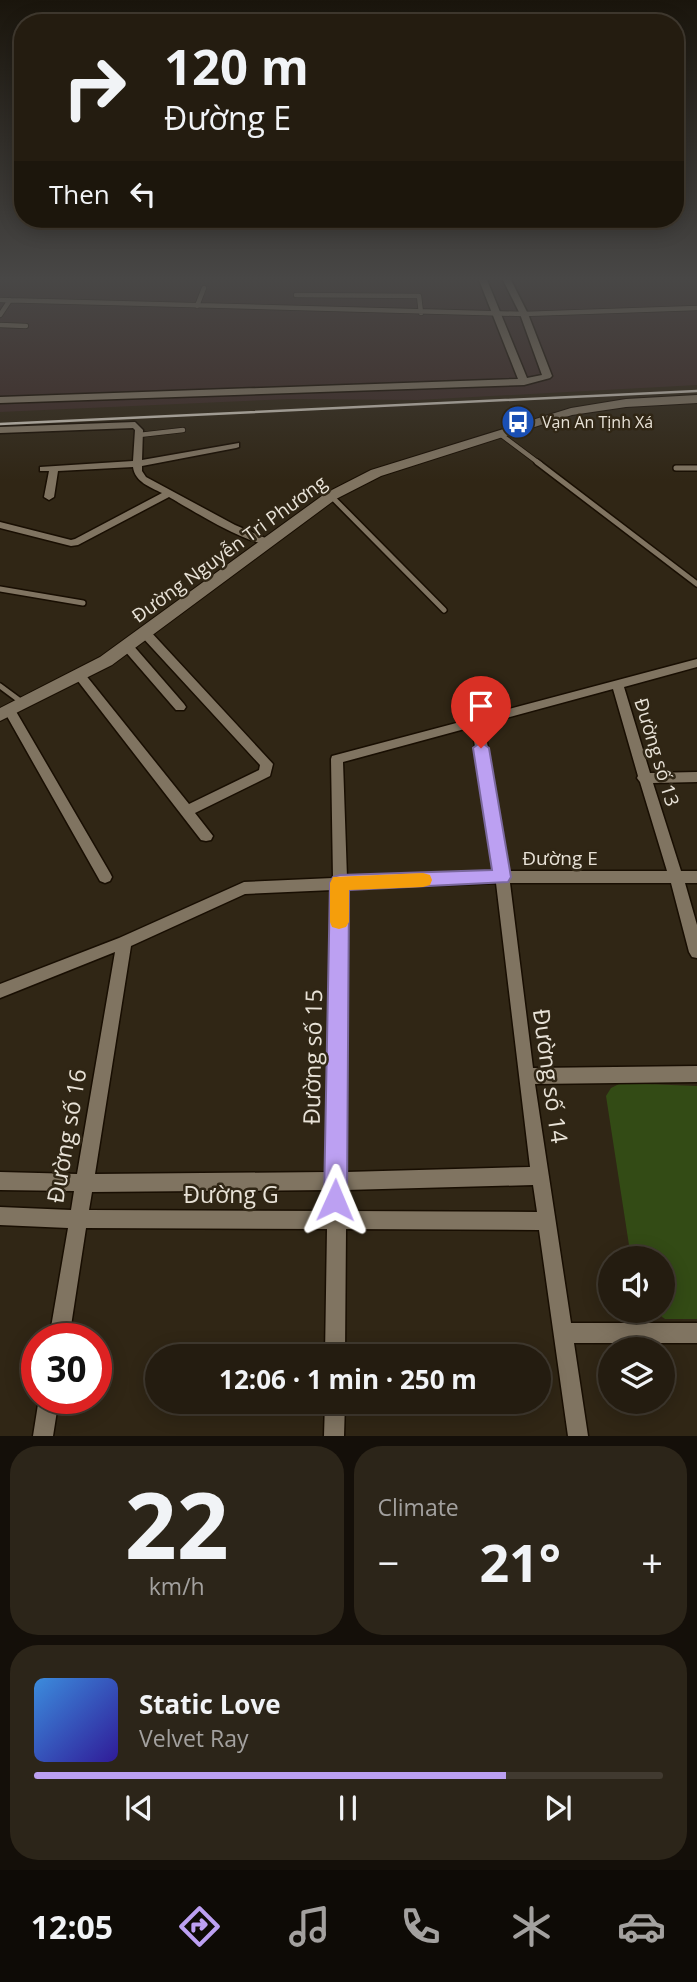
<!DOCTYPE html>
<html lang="en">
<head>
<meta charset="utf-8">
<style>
	:root { --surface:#241c10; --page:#2c2519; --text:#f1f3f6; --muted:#a3a19f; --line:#413a30; --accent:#bca0f2 }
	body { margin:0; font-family:"Open Sans",sans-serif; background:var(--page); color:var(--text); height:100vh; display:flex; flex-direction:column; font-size:26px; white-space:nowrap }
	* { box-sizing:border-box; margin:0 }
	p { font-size:23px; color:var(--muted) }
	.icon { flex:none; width:38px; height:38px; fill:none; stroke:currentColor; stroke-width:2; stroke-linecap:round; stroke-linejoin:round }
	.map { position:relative; height:1436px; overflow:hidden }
	.side { display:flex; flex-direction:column; gap:10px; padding:10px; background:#140f09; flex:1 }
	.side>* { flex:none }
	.hud { position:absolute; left:14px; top:14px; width:670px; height:214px; border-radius:28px; box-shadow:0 4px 18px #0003,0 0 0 2px var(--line); background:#241c10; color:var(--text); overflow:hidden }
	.controls { position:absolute; left:598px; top:1246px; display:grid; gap:14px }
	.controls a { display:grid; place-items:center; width:77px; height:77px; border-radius:50%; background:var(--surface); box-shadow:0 4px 18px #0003,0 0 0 2px var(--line); font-size:35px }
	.speed { position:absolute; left:21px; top:1323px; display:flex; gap:14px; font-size:35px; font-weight:700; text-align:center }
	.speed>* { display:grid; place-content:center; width:91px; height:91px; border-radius:50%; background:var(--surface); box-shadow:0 4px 18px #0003,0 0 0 2px var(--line); line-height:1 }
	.speed .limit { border:10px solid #d22; background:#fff; color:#111 }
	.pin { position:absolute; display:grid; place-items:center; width:60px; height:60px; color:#fff; margin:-72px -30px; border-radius:50% 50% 50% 0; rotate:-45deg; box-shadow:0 0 7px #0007 }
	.pin .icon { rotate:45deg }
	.me { position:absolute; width:77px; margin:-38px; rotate:1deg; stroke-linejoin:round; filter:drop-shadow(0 0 5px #0008) }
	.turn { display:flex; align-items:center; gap:24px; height:147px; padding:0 35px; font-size:32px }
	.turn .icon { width:91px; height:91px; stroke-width:2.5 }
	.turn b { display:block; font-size:49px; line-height:60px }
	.then { display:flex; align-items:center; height:66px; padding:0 35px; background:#0003; gap:14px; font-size:26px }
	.big { font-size:52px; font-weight:700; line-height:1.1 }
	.side .card { flex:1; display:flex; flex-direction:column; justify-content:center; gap:10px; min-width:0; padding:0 24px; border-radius:28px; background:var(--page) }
	.side .dial { align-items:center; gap:0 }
	.dial b { font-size:91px; line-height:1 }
	.song { display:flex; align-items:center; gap:21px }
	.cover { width:84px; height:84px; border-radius:10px; background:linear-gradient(135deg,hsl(210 70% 55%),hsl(250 70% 35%)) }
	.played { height:7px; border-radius:4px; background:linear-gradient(90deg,var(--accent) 75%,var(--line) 75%) }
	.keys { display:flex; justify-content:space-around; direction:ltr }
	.heat { display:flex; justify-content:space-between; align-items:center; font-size:38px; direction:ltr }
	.side .tiles { flex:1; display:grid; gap:10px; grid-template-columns:1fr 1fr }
	.card:last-child { grid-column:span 2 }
	.trip { position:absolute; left:145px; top:1344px; width:406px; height:70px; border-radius:35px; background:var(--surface); box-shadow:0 4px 18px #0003,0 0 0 2px var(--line); font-weight:700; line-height:70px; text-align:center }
	.tab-bar { display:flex; height:112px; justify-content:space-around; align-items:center; background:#0e0b06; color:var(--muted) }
	.tab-bar .icon { width:49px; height:49px }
	.tab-bar .selected { color:var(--accent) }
	.tab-bar b { font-size:32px; color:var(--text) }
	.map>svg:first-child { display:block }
	.industrial { fill:#3d2a25 }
	.green { fill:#334b15 }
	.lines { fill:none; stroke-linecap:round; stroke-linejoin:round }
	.service-far1-casing { stroke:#180e02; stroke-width:6 }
	.service-casing { stroke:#180e02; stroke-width:8 }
	.minor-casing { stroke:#180e02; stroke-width:3 }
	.tertiary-casing { stroke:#180e02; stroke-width:3 }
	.secondary-casing { stroke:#180e02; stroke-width:2 }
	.service-far1 { stroke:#807461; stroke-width:4.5 }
	.service { stroke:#807461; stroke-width:5 }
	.minor { fill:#807461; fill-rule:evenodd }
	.tertiary { fill:#807461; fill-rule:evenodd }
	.secondary { fill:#807461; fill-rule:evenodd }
	.rail { stroke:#ccc5b9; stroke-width:2.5 }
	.route { fill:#bca0f2; stroke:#7a689d; stroke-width:2 }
	.slow { fill:#f59e0b }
	.labels { text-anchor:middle; stroke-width:5; stroke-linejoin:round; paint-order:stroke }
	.far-poi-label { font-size:16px; fill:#e8e2d7; stroke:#302615; text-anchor:start }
	.street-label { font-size:19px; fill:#e8e2d7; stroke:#302615 }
	.near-street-label { font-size:23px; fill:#e8e2d7; stroke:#302615 }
</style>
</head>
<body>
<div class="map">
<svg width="697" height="1436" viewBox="0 0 697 1436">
	<rect width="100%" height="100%" fill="#302615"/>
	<!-- industrial -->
	<path class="industrial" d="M 0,280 L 697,280 L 697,385 L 417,400 L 290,399 L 0,412 Z"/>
	<!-- green -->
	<path class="green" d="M 621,1083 L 697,1086 L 697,1319 L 665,1319 L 654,1311 L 663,1311 L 663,1258 L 631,1258 L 606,1096 L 611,1088 Z"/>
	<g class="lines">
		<defs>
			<path id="service-far1" d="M 296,295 L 419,296 L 421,313
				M 0,300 L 524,314 L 697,308
				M 197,306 L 204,288
				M 0,315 L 10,300
				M 0,325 L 26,326
				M 500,434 L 540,464
				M 139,435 L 183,430"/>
			<path id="service" d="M 537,462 L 697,584
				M 676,468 L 697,468
				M 331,496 L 444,610
				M 0,589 L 83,603
				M 0,686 L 23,703"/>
			<path id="minor" d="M 135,422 L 143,430 L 142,460 L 239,443 L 239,447 L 236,448 L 142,466 L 142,471 L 146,477 L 235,525 L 270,540 L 270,544 C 249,546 190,509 169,497 L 78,545 L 71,546 L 0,528 L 0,522 L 71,540 L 75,539 L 162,493 C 150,487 135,482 133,467 L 58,471 L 54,497 L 49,500 L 44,497 L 49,471 L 40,471 L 40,467 L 133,461 L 135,430 L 133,428 L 0,433 L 0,427 Z
				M 146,630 L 150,631 L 273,764 L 270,776 L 195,813 L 213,836 L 211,840 L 206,841 L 201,840 L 74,676 L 76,673 L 84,673 L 189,804 L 259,770 L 260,765 L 142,637 L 140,634 Z
				M 128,643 L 132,644 L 184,704 L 186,707 L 184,710 L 176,710 L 124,650 L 122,647 L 124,644 Z
				M 697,659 L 697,667 L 624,687 L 650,773 L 697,772 L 697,782 L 653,783 L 681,871 L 697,871 L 697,883 L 685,883 L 697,925 L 697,958 L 692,957 L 689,952 L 671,883 L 510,883 L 533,1068 L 697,1066 L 697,1082 L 535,1084 L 571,1323 L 697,1323 L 697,1343 L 574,1343 L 588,1436 L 568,1436 L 539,1230 L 346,1229 L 345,1356 L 325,1356 L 327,1229 L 86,1228 L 69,1339 L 49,1339 L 68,1228 L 0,1225 L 0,1207 L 71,1210 L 74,1191 L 0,1190 L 0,1172 L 77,1174 L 115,952 L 0,998 L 0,984 L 119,938 L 244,882 L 333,878 L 331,759 L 332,756 ZM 613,689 L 638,776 L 637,778 L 640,782 L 667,871 L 508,871 L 484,724 ZM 472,727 L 494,872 L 347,878 L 343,762 ZM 496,883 L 530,1167 L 346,1172 L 347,889 ZM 333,890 L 328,1172 L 95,1174 L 131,946 L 245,894 ZM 533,1185 L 537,1212 L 346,1211 L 346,1190 ZM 328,1190 L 327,1211 L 89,1210 L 92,1192 Z
				M 10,707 L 14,708 L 110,873 L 112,877 L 110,881 L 105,883 L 100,881 L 4,711 Z
				M 39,1398 L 59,1398 L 53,1436 L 33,1436 Z
				M 325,1402 L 345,1402 L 344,1436 L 324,1436 Z"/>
			<path id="tertiary" d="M 479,280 L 487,280 L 527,378 L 542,375 L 520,314 L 503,280 L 511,280 L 528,314 L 552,376 L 550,378 L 524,385 L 0,403 L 0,397 L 518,379 Z"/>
			<path id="secondary" d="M 697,395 L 697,403 L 626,407 L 572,415 L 381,476 L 336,499 L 112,665 L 0,721 L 0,708 L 100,657 L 326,493 L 371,470 L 571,408 L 626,399 Z"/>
		</defs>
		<!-- service-far1 casing -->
		<use href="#service-far1" class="service-far1-casing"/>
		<!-- service casing -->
		<use href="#service" class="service-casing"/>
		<!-- minor casing -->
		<use href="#minor" class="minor-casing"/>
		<!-- tertiary casing -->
		<use href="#tertiary" class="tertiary-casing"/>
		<!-- secondary casing -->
		<use href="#secondary" class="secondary-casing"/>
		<!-- service-far1 -->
		<use href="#service-far1" class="service-far1"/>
		<!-- service -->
		<use href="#service" class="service"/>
		<!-- minor -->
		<use href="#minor" class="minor"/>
		<!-- tertiary -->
		<use href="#tertiary" class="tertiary"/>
		<!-- secondary -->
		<use href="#secondary" class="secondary"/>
		<!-- rail -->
		<path class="rail" d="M 0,424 L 697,391"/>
	</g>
	<!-- sky -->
	<linearGradient id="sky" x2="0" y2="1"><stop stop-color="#1a150c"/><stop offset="0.58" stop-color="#484746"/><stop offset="1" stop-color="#484746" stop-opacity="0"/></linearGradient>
	<rect width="697" height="481" fill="url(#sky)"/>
	<!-- route -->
	<path class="route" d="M 481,742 L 489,748 L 511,877 L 508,882 L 349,890 L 347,1200 L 344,1209 L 335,1212 L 327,1209 L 324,1200 L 330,883 L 333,877 L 340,875 L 492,870 L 473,748 Z"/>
	<!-- slow -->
	<path class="slow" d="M 423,873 L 430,875 L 432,880 L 430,885 L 423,887 L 349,890 L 349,922 L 346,927 L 339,929 L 332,927 L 330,922 L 330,883 L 333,877 Z"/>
	<!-- icons -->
	<defs>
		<symbol id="bus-disc" viewBox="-11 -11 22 22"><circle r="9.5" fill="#1a4fb4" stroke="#302615"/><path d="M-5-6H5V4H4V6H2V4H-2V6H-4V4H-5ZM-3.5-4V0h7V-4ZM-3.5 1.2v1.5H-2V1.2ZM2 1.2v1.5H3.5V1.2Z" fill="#fff"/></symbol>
	</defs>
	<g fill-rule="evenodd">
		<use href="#bus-disc" x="499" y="403" width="38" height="38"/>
	</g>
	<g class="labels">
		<!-- far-poi labels -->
		<g class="far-poi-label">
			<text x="542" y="428">Vạn An Tịnh Xá</text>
		</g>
		<!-- street labels -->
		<g class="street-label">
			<text transform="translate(229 549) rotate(-36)" y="7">Đường Nguyễn Tri Phương</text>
			<text transform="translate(657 752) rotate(73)" y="7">Đường số 13</text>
			<text x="560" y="865">Đường E</text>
		</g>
		<!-- near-street labels -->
		<g class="near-street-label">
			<text transform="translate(313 1057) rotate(-89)" y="8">Đường số 15</text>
			<text transform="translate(550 1076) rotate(82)" y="8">Đường số 14</text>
			<text transform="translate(67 1136) rotate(-80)" y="8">Đường số 16</text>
			<text x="231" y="1203">Đường G</text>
		</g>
	</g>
</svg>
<div class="controls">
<a><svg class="icon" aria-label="sound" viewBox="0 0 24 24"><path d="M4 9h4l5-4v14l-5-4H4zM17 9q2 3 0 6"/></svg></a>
<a><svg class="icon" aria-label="layers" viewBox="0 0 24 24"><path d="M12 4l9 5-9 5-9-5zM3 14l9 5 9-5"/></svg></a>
</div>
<div class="speed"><div class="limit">30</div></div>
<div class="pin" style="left:481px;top:748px;background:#d93025"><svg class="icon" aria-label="arrive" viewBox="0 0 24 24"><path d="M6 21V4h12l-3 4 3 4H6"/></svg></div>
<svg class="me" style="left:335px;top:1200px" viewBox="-20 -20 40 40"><path d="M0-17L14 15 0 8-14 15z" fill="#bca0f2" stroke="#fff" stroke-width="4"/></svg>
<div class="trip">12:06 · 1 min · 250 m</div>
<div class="hud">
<div class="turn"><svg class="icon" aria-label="right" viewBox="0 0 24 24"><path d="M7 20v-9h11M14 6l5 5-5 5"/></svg><div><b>120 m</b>Đường E</div></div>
<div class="then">Then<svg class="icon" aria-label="left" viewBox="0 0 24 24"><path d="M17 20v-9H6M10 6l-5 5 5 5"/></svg></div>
</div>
</div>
<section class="side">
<div class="tiles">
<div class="card dial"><b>22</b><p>km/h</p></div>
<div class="card"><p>Climate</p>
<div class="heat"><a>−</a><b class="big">21°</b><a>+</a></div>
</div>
<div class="card">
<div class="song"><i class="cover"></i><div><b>Static Love</b><p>Velvet Ray</p></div></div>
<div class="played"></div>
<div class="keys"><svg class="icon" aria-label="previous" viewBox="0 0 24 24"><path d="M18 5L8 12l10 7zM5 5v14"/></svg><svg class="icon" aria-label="pause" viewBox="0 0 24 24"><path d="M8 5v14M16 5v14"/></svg><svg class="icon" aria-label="next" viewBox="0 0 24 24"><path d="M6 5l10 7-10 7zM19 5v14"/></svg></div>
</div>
</div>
</section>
<nav class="tab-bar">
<b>12:05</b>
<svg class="icon selected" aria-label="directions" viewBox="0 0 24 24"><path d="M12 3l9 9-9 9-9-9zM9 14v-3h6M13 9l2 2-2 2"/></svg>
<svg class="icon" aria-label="music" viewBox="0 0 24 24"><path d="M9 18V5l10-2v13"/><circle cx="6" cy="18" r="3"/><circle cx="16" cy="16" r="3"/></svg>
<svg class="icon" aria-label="phone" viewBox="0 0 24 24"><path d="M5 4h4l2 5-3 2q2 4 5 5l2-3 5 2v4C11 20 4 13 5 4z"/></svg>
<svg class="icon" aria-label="climate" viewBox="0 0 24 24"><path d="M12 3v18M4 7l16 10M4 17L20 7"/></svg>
<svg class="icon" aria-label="car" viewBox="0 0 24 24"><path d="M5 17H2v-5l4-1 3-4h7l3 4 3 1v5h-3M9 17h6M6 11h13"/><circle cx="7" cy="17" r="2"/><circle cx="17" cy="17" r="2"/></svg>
</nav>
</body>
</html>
